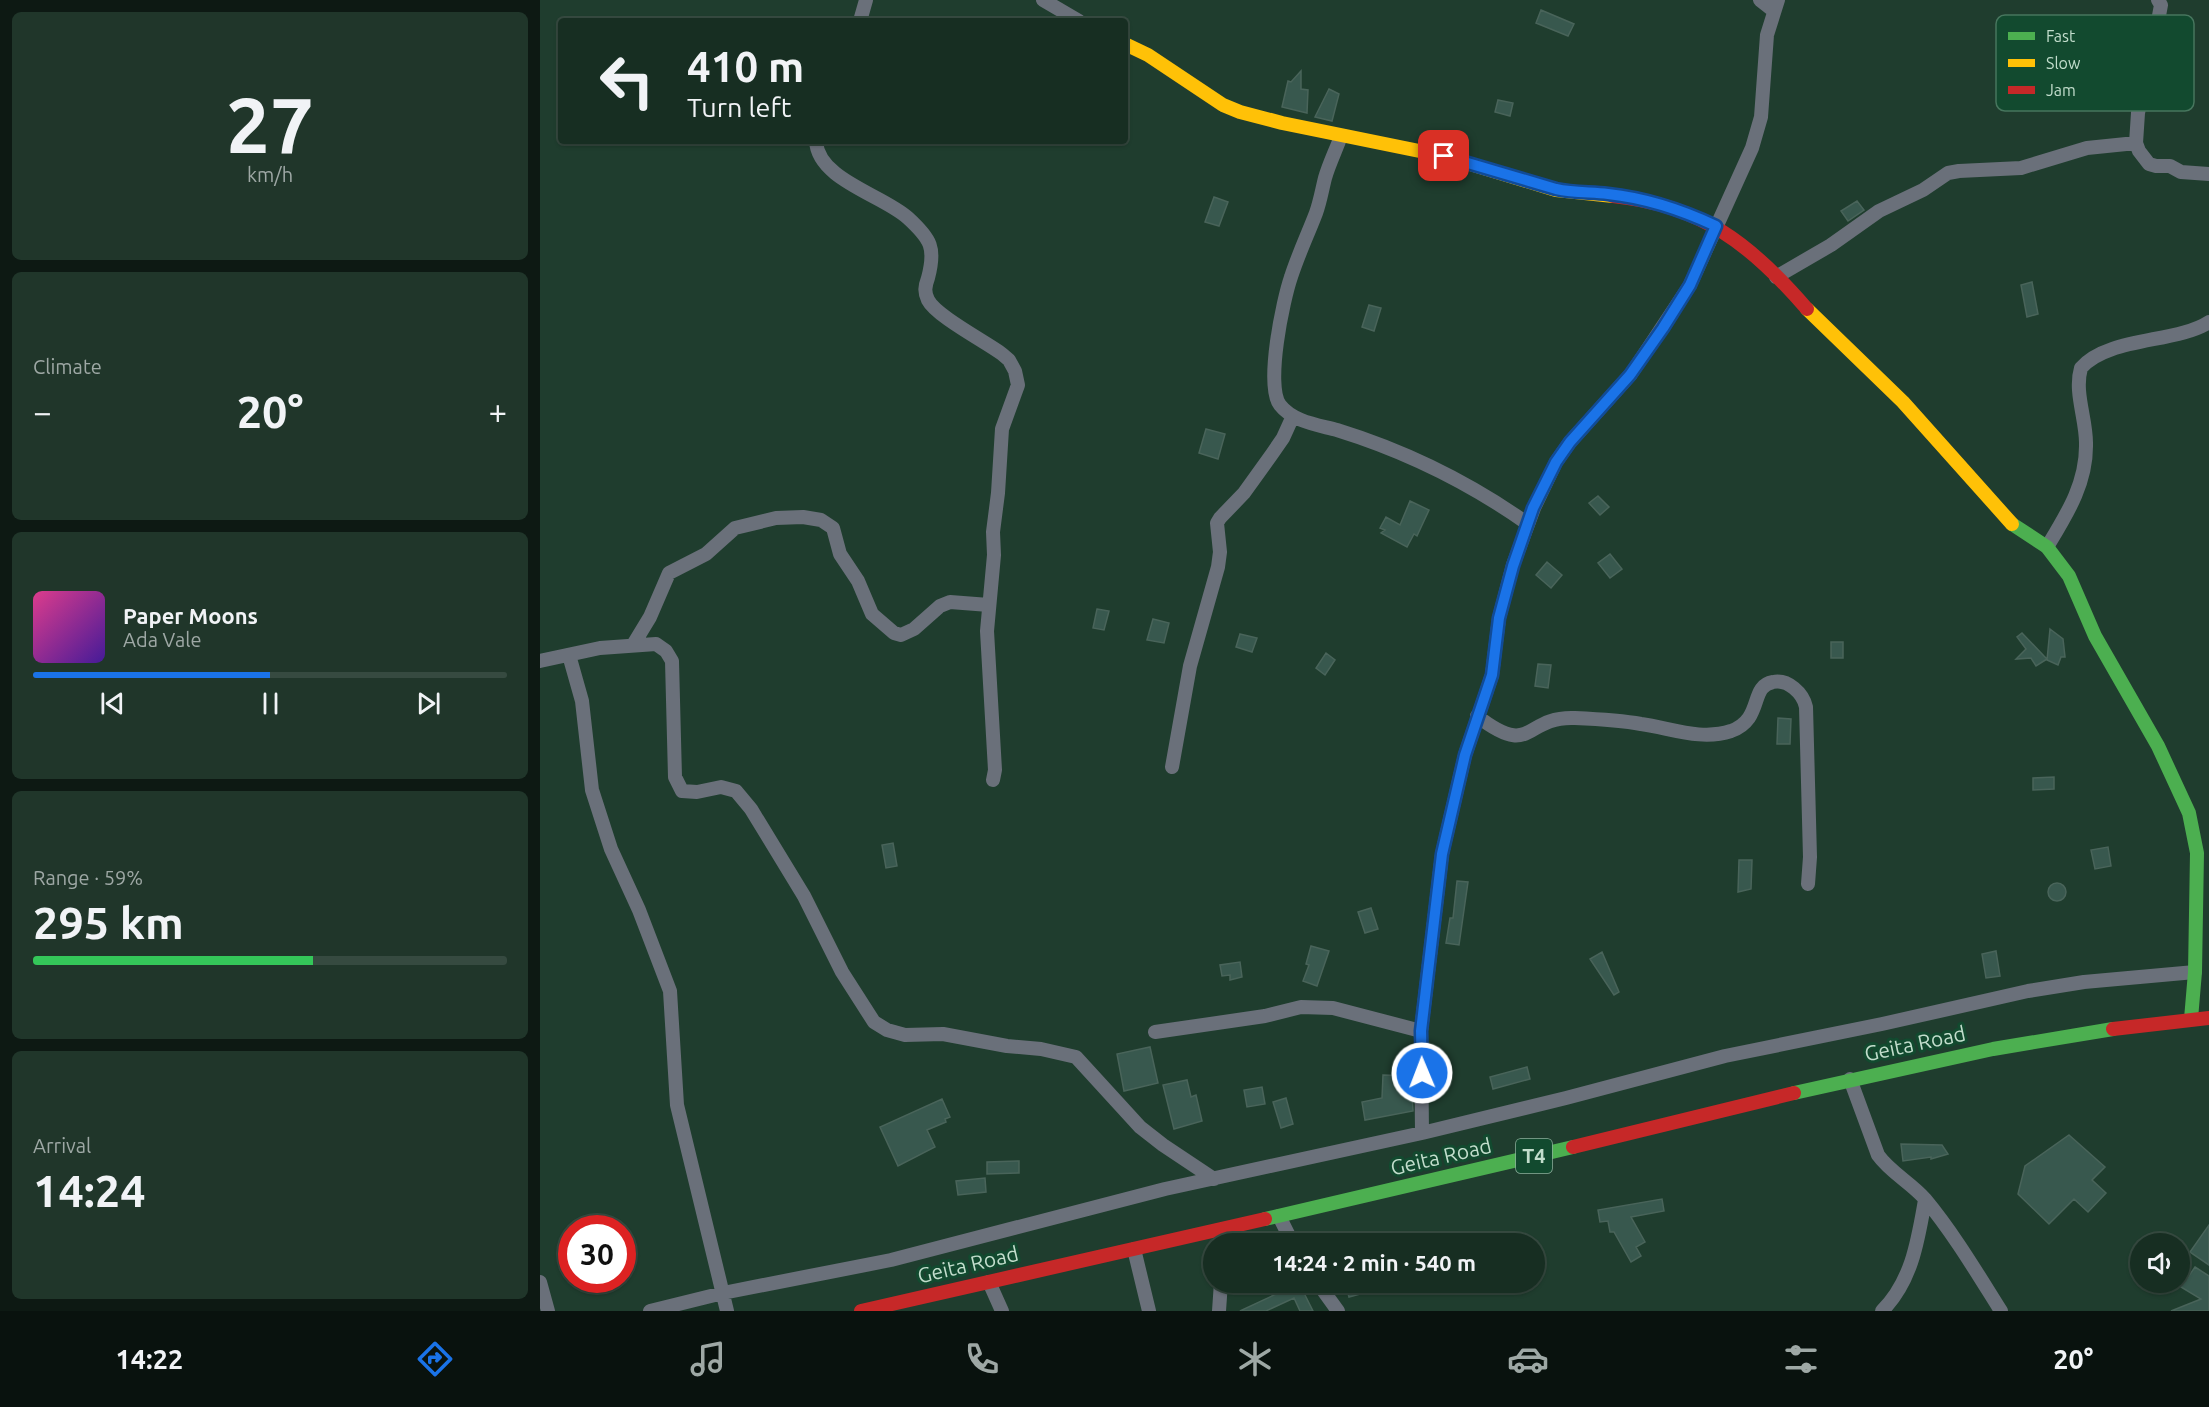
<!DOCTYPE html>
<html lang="en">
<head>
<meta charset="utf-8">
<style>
	:root { --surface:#172e22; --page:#20362a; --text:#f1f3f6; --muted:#9ea8a5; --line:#364a40; --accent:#1a73e8 }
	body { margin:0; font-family:Ubuntu,sans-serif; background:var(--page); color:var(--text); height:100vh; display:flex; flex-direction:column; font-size:22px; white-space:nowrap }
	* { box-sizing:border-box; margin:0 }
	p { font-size:20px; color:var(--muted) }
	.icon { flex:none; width:33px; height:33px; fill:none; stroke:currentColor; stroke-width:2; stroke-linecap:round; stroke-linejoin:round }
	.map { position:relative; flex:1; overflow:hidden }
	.details { display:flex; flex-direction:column; gap:12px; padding:12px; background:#0d1913; width:540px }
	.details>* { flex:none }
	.guide { position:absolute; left:18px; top:18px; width:570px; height:126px; border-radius:6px; box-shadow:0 2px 4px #0004,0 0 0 2px var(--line); background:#172e22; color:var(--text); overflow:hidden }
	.buttons { position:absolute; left:1590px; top:1233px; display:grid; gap:12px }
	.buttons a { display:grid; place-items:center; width:60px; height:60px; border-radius:50%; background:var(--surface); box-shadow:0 2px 4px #0004,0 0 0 2px var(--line); font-size:30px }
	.speed { position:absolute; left:18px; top:1215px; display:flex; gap:12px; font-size:30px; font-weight:700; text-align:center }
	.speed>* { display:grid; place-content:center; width:78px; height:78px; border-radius:50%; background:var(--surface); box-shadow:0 2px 4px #0004,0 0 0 2px var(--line); line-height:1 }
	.speed .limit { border:9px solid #d22; background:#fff; color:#111 }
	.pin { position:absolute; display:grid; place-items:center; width:51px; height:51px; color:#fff; margin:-26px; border-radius:12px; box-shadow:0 3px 9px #0006 }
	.me { position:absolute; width:66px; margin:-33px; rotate:359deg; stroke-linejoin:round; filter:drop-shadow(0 0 4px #0008) }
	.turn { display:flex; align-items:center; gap:21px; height:126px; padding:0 30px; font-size:27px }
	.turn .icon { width:78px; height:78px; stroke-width:2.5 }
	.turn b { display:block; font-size:42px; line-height:51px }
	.big { font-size:45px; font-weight:700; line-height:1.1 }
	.details .tile { flex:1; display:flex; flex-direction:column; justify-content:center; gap:9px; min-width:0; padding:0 21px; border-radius:9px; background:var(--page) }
	.details .dial { align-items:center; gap:0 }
	.dial b { font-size:78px; line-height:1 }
	.song { display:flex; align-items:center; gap:18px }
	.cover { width:72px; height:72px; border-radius:9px; background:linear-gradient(135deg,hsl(330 70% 55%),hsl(260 70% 35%)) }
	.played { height:6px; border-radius:3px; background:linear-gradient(90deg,var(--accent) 50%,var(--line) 50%) }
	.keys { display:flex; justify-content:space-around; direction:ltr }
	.heat { display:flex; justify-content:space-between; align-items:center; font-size:33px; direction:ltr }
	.charge { height:9px; border-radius:4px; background:linear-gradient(90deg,#34c759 59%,var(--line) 0) }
	.trip { position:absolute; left:663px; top:1233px; width:342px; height:60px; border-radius:30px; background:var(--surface); box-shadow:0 2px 4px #0004,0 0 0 2px var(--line); font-weight:700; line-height:60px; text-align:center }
	.tab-bar { display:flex; height:96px; justify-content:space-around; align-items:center; background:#09120e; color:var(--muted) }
	.tab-bar .icon { width:42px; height:42px }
	.tab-bar .on { color:var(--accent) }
	.tab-bar b { font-size:27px; color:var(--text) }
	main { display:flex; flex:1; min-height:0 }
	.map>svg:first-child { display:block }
	.building { fill:#38584e; stroke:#49645a; stroke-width:1.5 }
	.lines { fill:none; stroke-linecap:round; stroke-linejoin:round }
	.street { stroke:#6a707a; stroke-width:14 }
	.fast { stroke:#4caf50; stroke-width:14 }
	.slow { stroke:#ffc107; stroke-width:14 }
	.jam { stroke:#c62828; stroke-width:14 }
	.route-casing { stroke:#114b97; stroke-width:15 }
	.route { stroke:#1a73e8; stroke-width:10 }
	.labels { text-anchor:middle; stroke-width:6; stroke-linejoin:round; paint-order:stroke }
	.shield { fill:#124a2f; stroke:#8db19d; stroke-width:1.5 }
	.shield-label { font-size:20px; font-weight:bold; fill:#c2ddcc }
	.street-label { font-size:21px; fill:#c2ddcc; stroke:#124a2f }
	.key { fill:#124a2f; stroke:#47765e; stroke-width:1.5 }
	.key-label { font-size:16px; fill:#c2ddcc }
</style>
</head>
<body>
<main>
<section class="details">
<div class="tile dial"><b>27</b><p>km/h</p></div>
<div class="tile"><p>Climate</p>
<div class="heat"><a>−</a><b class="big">20°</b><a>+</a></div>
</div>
<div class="tile">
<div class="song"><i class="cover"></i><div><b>Paper Moons</b><p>Ada Vale</p></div></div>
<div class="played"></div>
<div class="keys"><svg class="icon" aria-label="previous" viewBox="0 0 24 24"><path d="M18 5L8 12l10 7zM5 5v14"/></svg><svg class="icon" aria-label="pause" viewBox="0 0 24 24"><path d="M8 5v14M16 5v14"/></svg><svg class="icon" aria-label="next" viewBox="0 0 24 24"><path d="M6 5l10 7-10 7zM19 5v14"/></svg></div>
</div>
<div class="tile"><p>Range · 59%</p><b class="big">295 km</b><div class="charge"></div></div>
<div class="tile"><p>Arrival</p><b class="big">14:24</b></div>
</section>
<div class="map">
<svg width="1669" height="1311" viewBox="0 0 1669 1311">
	<rect width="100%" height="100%" fill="#1f3d2e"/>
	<!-- building -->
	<path class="building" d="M 1001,10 L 1034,24 L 1028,36 L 996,23 Z
		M 761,71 L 761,89 L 768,90 L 767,113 L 742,107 L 748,81 L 751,82 Z
		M 789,89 L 799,94 L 792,121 L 775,117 Z
		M 958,100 L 973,103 L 970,116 L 955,112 Z
		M 674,197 L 688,202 L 679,226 L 665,222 Z
		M 1317,201 L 1324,210 L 1308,221 L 1301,211 Z
		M 1492,282 L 1498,314 L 1487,317 L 1481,285 Z
		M 829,305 L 841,308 L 834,331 L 822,327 Z
		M 666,429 L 685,434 L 678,459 L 659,453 Z
		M 1058,496 L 1069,507 L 1060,515 L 1049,503 Z
		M 870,501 L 889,510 L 877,536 L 874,534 L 867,547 L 841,533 L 845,530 L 840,528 L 846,517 L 860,525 Z
		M 1070,554 L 1082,569 L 1070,578 L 1058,563 Z
		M 1007,562 L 1022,575 L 1011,588 L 996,575 Z
		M 557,609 L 569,611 L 564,630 L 553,628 Z
		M 613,619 L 629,623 L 624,643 L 607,640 Z
		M 1510,629 L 1523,639 L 1525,657 L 1521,657 L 1518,665 L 1507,660 Z
		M 1482,633 L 1504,656 L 1507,659 L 1496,666 L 1491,658 L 1476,659 L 1486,649 L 1477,637 Z
		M 700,634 L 717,638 L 712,652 L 696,647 Z
		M 1291,642 L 1303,642 L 1303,658 L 1291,658 Z
		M 786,653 L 795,660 L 785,675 L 776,668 Z
		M 998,664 L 1011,665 L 1008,688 L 995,686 Z
		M 1238,718 L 1251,719 L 1250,744 L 1237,744 Z
		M 1514,777 L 1514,789 L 1493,790 L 1493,778 Z
		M 353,843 L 357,866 L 346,868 L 342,845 Z
		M 1568,847 L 1571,866 L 1555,869 L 1551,850 Z
		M 1199,860 L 1212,860 L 1211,889 L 1198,892 Z
		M 917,881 L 928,882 L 919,945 L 906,943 L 910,918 L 913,918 Z
		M1508 892a9 9 0 1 1 18 0a9 9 0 1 1-18 0Z
		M 831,908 L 838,929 L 825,933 L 818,912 Z
		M 771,946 L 789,951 L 777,986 L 763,981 L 769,965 L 766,964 Z
		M 1456,951 L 1460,976 L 1446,978 L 1442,954 Z
		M 1062,952 L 1079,992 L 1074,995 L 1050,959 Z
		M 700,962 L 702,977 L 690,980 L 690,975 L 682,976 L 680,965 Z
		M 610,1047 L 618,1083 L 584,1091 L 577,1054 Z
		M 987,1067 L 990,1079 L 953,1089 L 950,1077 Z
		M 843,1075 L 871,1076 L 873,1111 L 825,1120 L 822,1102 L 842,1098 Z
		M 647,1080 L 651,1097 L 656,1095 L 662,1121 L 634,1129 L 623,1085 Z
		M 722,1087 L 725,1104 L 707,1107 L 704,1090 Z
		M 746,1098 L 753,1124 L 741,1128 L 733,1102 Z
		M 402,1099 L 410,1117 L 405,1119 L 406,1122 L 387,1130 L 395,1147 L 358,1166 L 340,1127 Z
		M 1529,1135 L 1565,1167 L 1552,1180 L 1566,1193 L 1548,1212 L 1534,1199 L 1509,1224 L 1478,1194 L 1485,1166 Z
		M 1361,1144 L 1402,1145 L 1408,1154 L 1391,1159 L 1391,1157 L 1363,1161 Z
		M 479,1161 L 479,1173 L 447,1174 L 447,1162 Z
		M 445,1178 L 446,1192 L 418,1195 L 416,1181 Z
		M 1122,1199 L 1124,1211 L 1091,1217 L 1105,1242 L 1096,1247 L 1101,1256 L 1091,1262 L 1074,1232 L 1070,1232 L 1068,1221 L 1060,1222 L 1058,1210 Z
		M 1669,1225 L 1669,1265 L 1650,1252 Z
		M 1655,1267 L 1669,1276 L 1669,1311 L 1631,1311 L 1661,1299 L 1641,1287 Z
		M 821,1282 L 824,1293 L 809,1297 L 806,1286 Z
		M 747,1285 L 769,1291 L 764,1293 L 773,1311 L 760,1311 L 754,1298 L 726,1311 L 700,1311 L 749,1288 Z"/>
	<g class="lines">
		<!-- street -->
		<path class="street" d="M 503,0 L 539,21
			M 1220,0 L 1234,11
			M 1618,0 L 1621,5 L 1618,21 L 1598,113 L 1596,143 L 1599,151 L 1609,164 L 1616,166 L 1630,166 L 1641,172 L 1669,174
			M 320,21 L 326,0
			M 801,136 C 796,150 789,164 785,178 C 782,190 780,202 776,213 C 768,234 758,255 751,277 C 743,300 725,386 740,405 C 753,422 779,425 797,430 C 865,451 930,483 988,524
			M 276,141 C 278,180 343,195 368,218 C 391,239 396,248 388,278 C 385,286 384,292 388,300 C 396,316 446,342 462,354 L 469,360 L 475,371 L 478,385 L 462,429 L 458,493 L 453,532 L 454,555 L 447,631 L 455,770 L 453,780
			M 1236,277 L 1291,245 L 1339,211 L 1383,190 L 1408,173 L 1419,171 L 1481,168 L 1547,148 L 1596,143
			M 1507,547 C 1527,514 1547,483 1546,443 C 1546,418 1534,392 1541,368 C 1567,337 1637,343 1669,322
			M 93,645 L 110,617 L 129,573 L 166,554 L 195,528 L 236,518 L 263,517 L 281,520 L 293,528 L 300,554 L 318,581 L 332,614 L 354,633 L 361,635 L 374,629 L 400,606 L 410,602 L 449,605
			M 29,655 L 42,701 L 52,790 L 71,849 L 99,910 L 130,991 L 137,1105 L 187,1311
			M 0,661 L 60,648 L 116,644 L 126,651 L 132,661 L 135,777 L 142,791 L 157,792 L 181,787 L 196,791 L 211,809 L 264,896 L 302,972 L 334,1022 L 347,1030 L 365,1035 L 403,1034 L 467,1046 L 501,1049 L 536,1057 L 600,1127 L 623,1145 L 674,1179
			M 937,716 C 993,759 983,717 1033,718 C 1055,719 1079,720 1101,724 C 1131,728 1161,741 1191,731 C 1224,719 1209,686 1233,682 C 1248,679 1263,693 1266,707 L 1270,857 L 1268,884
			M 632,767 L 650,666 L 678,567 L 680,552 L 677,523 L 680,518 L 704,493 L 732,454 L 743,438 L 753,416
			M 615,1032 L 725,1016 L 761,1007 L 793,1008 L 881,1031
			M 1310,1079 L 1338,1155 C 1350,1172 1371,1183 1385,1199 C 1414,1234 1437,1273 1461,1311
			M 882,1133 L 881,1031 L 902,854 L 925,755 L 952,675 L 959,618 L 973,565 L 994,508 L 1016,462 L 1030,442 L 1091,374 L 1150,285 L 1212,148 L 1221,117 L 1227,35 L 1238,0
			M 739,1216 L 753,1244
			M 594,1249 L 609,1311
			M 0,1282 L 8,1311
			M 449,1282 L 462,1311
			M 777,1282 L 798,1311
			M 110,1311 L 183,1293 L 351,1260 L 625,1189 L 882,1133 L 1026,1098 L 1185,1056 L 1342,1024 L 1488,991 L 1544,982 L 1655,972
			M 679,1311 L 681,1282
			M 1342,1311 C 1372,1281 1378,1240 1385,1200"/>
		<!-- fast -->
		<path class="fast" d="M 1472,524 L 1507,547 L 1529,576 L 1555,636 L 1618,746 L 1649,813 L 1657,853 L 1655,972 L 1651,1019
			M 1254,1093 L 1453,1049 L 1573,1029
			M 725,1219 L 1033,1147"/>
		<!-- slow -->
		<path class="slow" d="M 585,44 L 608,55 L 683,105 L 700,112 L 742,123 L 904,156 L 1016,190 L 1073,196
			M 1267,309 L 1363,402 L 1472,524"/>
		<!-- jam -->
		<path class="jam" d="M 1073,196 C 1161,205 1211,244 1267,309
			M 1573,1029 L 1669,1018
			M 1033,1147 L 1254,1093
			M 321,1311 L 725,1219"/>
	</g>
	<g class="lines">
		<defs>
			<path id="route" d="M 882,1073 L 881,1031 L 902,854 L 925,755 L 952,675 L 959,618 L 973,566 L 993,508 L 1016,462 L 1030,442 L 1090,375 L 1123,328 L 1150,285 L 1176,226 C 1142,210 1106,198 1068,194 C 1050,192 1034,193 1016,189 L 904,156"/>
		</defs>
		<!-- route casing -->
		<use href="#route" class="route-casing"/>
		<!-- route -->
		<use href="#route" class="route"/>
	</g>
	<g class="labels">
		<!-- shield labels -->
		<rect class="shield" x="976" y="1139" width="36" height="34" rx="4.5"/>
		<g class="shield-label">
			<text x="994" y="1163">T4</text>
		</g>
		<!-- street labels -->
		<g class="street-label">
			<text transform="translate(1375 1044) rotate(-12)" y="7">Geita Road</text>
			<text transform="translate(901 1157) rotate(-13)" y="7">Geita Road</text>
			<text transform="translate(428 1265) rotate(-13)" y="7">Geita Road</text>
		</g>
	</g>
	<!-- legend -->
	<rect x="1456" y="15" width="198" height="96" rx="9" class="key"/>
	<rect x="1468" y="32" width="27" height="8" fill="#4caf50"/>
	<rect x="1468" y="59" width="27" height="8" fill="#ffc107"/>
	<rect x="1468" y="86" width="27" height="8" fill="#c62828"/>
	<g class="key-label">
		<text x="1506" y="42">Fast</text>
		<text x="1506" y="69">Slow</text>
		<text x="1506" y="96">Jam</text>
	</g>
</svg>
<div class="buttons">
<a><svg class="icon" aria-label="sound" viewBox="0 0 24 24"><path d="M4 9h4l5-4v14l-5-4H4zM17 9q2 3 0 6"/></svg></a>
</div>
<div class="speed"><div class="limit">30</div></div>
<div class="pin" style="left:904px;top:156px;background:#d93025"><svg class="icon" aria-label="arrive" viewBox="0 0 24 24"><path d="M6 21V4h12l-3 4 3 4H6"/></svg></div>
<svg class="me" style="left:882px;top:1073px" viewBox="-20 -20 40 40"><circle r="17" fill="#1a73e8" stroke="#fff" stroke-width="3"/><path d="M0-11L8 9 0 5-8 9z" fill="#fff"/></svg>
<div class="trip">14:24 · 2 min · 540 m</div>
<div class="guide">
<div class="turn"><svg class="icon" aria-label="left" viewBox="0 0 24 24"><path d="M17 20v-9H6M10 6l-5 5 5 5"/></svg><div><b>410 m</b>Turn left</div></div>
</div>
</div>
</main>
<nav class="tab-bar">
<b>14:22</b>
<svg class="icon on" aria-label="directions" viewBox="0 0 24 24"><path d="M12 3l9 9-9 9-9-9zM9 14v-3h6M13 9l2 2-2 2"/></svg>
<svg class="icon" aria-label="music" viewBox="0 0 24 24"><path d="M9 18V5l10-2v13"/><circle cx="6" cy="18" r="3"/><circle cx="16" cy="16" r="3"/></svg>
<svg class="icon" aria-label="phone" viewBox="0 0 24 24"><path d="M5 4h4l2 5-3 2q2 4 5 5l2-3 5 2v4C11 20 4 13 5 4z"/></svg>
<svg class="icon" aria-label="climate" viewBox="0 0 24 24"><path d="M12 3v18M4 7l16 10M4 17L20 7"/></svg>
<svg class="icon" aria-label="car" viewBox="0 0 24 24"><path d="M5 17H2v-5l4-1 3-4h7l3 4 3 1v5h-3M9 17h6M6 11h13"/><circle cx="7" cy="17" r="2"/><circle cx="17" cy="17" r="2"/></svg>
<svg class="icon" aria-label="filters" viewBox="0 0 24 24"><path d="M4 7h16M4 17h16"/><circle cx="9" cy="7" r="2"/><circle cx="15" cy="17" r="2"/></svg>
<b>20°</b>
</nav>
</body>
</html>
